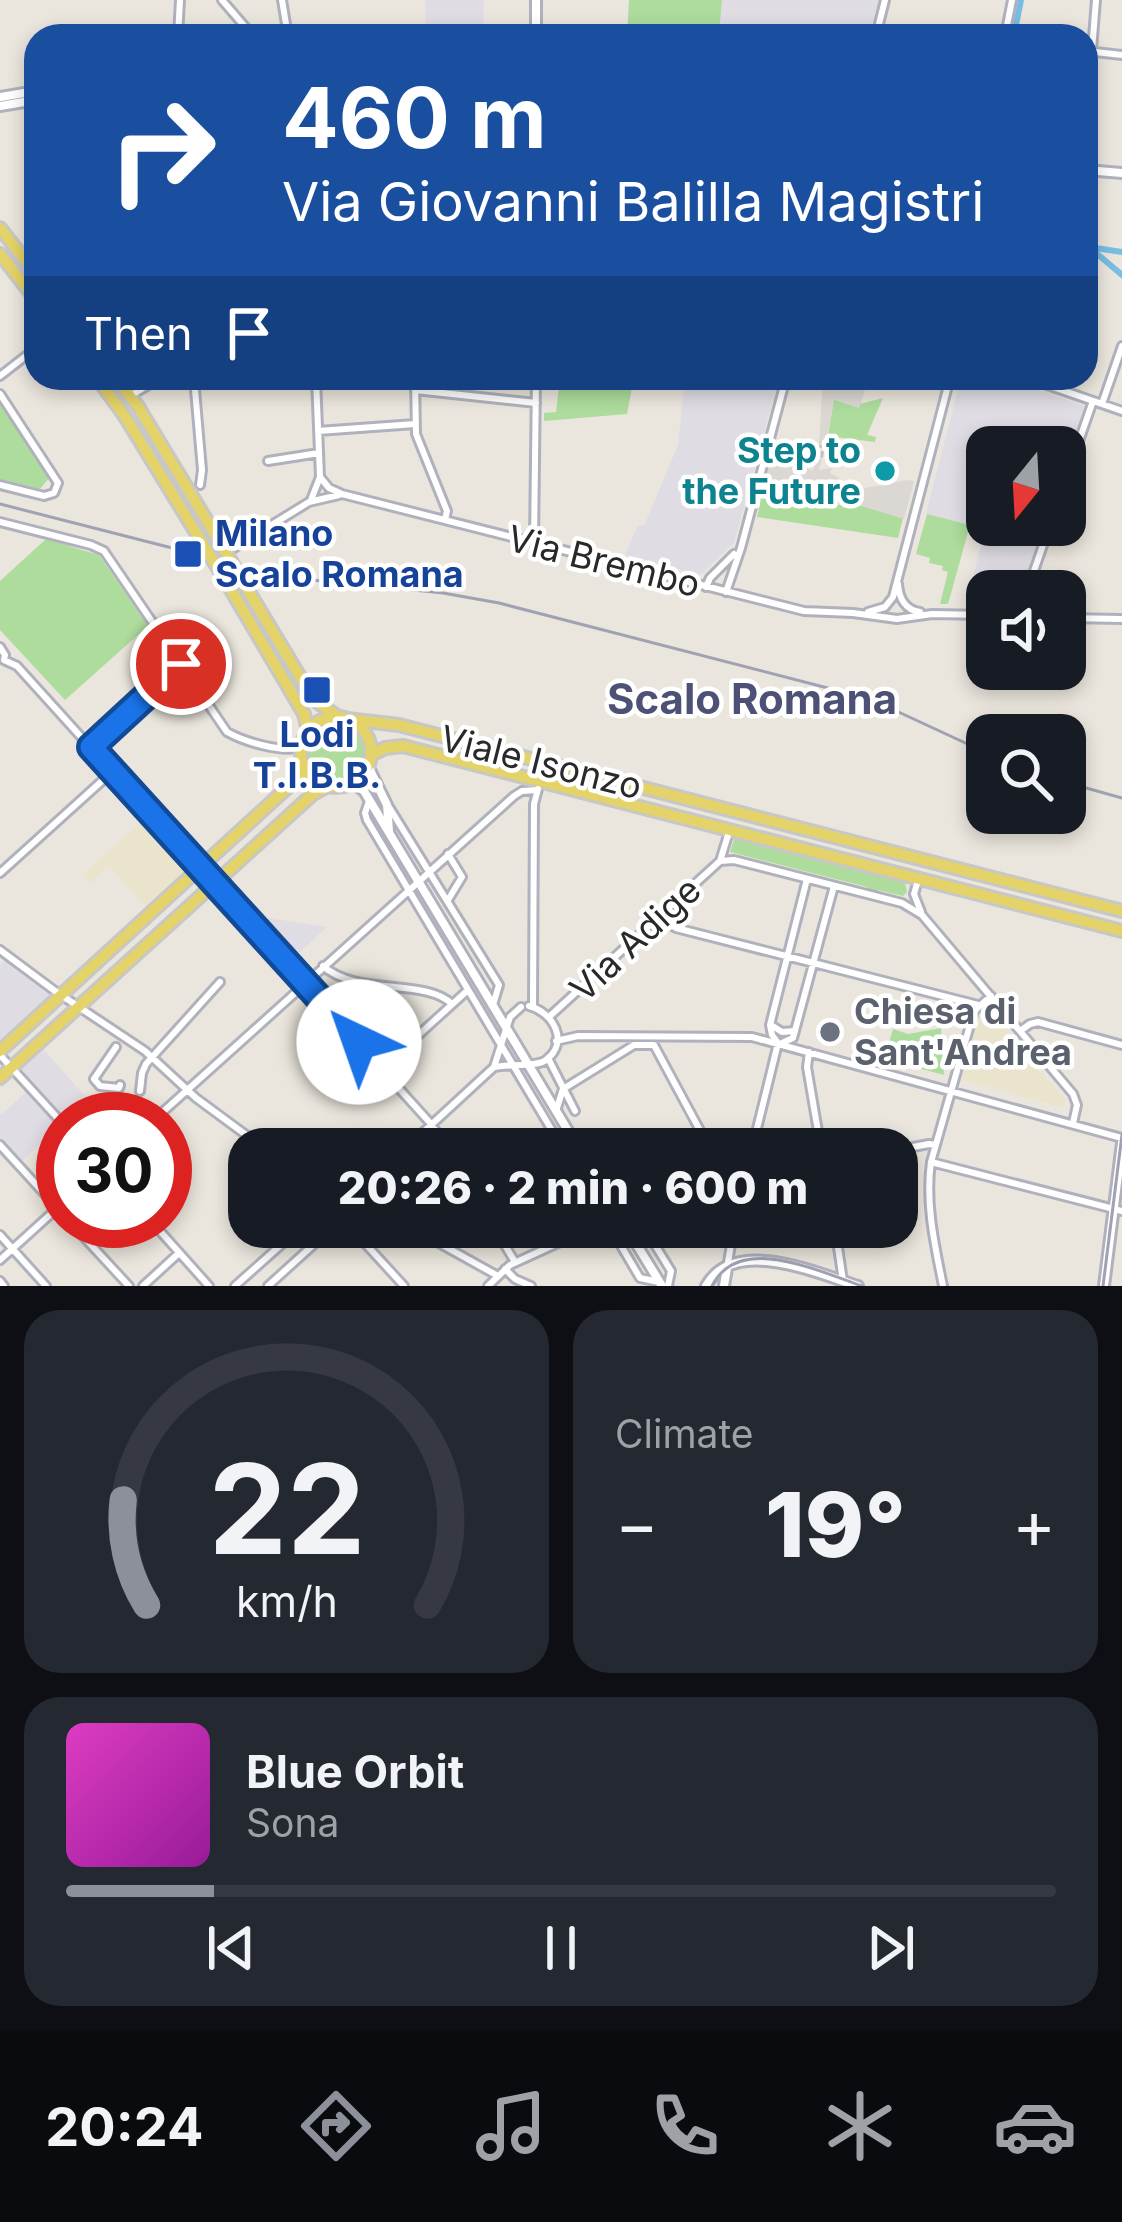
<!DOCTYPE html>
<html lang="en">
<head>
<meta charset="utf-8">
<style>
	:root { --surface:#171b24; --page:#242831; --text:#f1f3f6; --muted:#9ea1a6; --line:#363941; --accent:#8c9099 }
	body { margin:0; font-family:Inter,sans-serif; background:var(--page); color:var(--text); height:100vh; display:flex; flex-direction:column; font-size:45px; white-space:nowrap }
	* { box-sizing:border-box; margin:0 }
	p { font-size:39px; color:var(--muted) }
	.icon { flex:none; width:66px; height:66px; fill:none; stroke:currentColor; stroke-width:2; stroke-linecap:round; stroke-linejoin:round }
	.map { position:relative; height:1286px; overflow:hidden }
	.sheet { display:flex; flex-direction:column; gap:24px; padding:24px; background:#0d0f14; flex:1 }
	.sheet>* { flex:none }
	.top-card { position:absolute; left:24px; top:24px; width:1074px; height:366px; border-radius:36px; box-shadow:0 6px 18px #0003; background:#1a4fa0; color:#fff; overflow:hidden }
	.needle { width:78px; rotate:198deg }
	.controls { position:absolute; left:966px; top:426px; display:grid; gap:24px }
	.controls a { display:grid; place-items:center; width:120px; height:120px; border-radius:24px; background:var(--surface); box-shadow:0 6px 18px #0003; font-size:60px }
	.speed { position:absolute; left:36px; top:1092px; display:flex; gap:24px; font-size:60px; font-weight:700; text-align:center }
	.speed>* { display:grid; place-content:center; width:156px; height:156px; border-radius:50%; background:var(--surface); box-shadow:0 6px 18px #0003; line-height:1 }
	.speed .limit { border:18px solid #d22; background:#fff; color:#111 }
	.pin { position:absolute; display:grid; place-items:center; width:102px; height:102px; color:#fff; margin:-51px; border:6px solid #fff; border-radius:50%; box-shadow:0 3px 12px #0007 }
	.me { position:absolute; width:132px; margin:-66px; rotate:318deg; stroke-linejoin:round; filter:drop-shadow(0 0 9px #0008) }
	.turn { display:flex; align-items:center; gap:42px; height:252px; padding:0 60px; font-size:54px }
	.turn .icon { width:156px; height:156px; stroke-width:2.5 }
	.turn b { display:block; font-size:84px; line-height:102px }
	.then { display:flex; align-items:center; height:114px; padding:0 60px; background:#0003; gap:24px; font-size:45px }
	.big { font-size:90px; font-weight:800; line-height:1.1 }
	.sheet .card { flex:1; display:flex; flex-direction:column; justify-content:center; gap:18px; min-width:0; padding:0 42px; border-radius:36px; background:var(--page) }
	.sheet .dial { align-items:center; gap:0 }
	.dial svg { height:312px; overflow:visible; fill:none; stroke:var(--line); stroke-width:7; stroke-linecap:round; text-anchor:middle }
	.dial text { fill:var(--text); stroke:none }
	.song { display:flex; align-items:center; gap:36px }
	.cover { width:144px; height:144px; border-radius:18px; background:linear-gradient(135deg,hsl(310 70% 55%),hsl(300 70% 35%)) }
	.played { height:12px; border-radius:6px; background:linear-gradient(90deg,var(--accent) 15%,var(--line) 15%) }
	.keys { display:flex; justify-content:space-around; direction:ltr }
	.heat { display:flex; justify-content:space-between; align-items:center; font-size:66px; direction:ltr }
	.sheet .tiles { flex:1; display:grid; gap:24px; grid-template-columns:1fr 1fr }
	.card:last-child { grid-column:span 2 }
	.trip { position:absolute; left:228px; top:1128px; width:690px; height:120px; border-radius:36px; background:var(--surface); box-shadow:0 6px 18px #0003; font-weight:800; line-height:120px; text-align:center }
	.menu { display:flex; height:192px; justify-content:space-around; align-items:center; background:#090b0e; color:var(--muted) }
	.menu .icon { width:84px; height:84px }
	.menu .on { color:var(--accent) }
	.menu b { font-size:54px; color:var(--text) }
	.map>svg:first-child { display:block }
	.industrial { fill:#dfdde3 }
	.education { fill:#ebe4cd }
	.green { fill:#addc9d }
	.plaza { fill:#dbd8d3 }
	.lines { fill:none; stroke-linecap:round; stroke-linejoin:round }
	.canal { stroke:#78bde4; stroke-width:6 }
	.street-tunnel { stroke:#c3c0b9; stroke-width:6; stroke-dasharray:6 3; stroke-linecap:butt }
	.street-casing { stroke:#b0b1bc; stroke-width:12 }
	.secondary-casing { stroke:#b0b1bc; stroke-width:14 }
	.primary-casing { stroke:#c7c7c7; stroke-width:16 }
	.street { stroke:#fff; stroke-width:6 }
	.secondary { stroke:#fff; stroke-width:8 }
	.primary { stroke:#e4d368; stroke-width:10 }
	.tram { stroke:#a0a1b2; stroke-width:3 }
	.rail { stroke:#a0a1b2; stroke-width:3 }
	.primary-bridge-casing { stroke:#c7c7c7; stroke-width:16; stroke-linecap:butt }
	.primary-bridge { stroke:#e4d368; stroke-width:10 }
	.route-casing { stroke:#114b97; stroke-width:30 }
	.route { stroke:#1a73e8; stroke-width:21 }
	.culture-dot { fill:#0f9aa8; stroke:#fff; stroke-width:4.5 }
	.transit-dot { fill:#1a4fb4; stroke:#fff; stroke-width:4.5 }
	.worship-dot { fill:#6b7280; stroke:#fff; stroke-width:4.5 }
	.labels { text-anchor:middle; stroke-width:9; stroke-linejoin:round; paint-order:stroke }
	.culture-label { font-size:36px; font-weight:bold; fill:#0d838f; stroke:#fff; text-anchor:end }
	.transit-label { font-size:36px; font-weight:bold; fill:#164399; stroke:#fff; text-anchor:start }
	.street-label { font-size:36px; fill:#292929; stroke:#fff }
	.worship-label { font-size:36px; font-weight:bold; fill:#5b616d; stroke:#fff; text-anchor:start }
	.quarter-label { font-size:42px; font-weight:bold; fill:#4e5176; stroke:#fff }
</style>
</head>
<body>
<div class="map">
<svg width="1122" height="1286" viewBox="0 0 1122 1286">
	<rect width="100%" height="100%" fill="#eae6dd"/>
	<!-- industrial -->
	<path class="industrial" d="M 425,0 L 484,0 L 483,30 L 531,36 L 426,36 Z
		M 722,0 L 881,0 L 872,36 L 719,36 Z
		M 685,378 L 779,378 L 734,543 L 700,575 L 625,555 L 638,525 L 644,526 L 678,445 Z
		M 961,378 L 1004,378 L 1085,406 L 1065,464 L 1065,447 L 987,447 L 987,525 L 1044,525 L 1021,591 L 987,591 L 987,606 L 966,605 L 985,529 L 926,514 Z
		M 269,918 L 327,927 L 289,962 L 257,929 Z
		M 8,958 L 59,996 L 0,1050 L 0,965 Z
		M 39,1044 L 84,1095 L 115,1099 L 111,1119 L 63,1119 L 62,1124 L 19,1164 L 0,1144 L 0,1113 L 2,1114 L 30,1088 L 13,1067 Z"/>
	<!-- education -->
	<path class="education" d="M 145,818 L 190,867 L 146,907 L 109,866 L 89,883 L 82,875 Z
		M 978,1013 L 998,1021 L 1066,1101 L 1062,1107 L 963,1080 L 961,1076 Z"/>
	<!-- green -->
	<path class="green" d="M 629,0 L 722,0 L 719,36 L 627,36 Z
		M 560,378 L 622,378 L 622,382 L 633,382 L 627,414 L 544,421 L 544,413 L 556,412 Z
		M 883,398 L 867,435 L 876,437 L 875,442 L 828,436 L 834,399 L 858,407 L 860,404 Z
		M 0,403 L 50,477 L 40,489 L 0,479 Z
		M 764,486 L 815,504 L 862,506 L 903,518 L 898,538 L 757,517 Z
		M 927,514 L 970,525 L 948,604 L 940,604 L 948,572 L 942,570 L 943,566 L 929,563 L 930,558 L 916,554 Z
		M 46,539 L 99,555 L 148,626 L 65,700 L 0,630 L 0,581 Z
		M306 752a30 30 0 1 1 60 0a30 30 0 1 1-60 0Z
		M 734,839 L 905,883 L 907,892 L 903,896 L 878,890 L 876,893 L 867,891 L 867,887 L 730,852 Z
		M 941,1028 L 944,1075 L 884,1059 L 893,1029 L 908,1034 Z"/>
	<!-- plaza -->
	<path class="plaza" d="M 823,378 L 854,383 L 856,378 L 869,378 L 859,408 L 834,400 L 826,445 L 819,444 Z
		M 818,457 L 822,458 L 819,470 L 832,468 L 830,473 L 858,489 L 883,485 L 881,476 L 888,477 L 889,484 L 906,480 L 914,481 L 904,519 L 862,506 L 815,504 L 763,485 L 768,464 L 813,470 Z"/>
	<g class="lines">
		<!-- canal -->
		<path class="canal" d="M 1014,35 L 1021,0
			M 1086,244 L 1089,247 L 1122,252
			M 1089,247 L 1122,275"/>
		<!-- street-tunnel -->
		<path class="street-tunnel" d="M 820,457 L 822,445"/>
		<defs>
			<path id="street" d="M 222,0 L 253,36
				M 282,0 L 288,36
				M 178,36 L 180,0
				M 876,36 L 885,0
				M 1005,36 L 1012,0
				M 1092,50 L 1096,0
				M 1086,51 L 1122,55
				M 1086,272 L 1089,259
				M 0,376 L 36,348
				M 194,378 L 202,470 L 200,485
				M 415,378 L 416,434 L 447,511 L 445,520
				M 1027,378 L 1122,411
				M 415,390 L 536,403
				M 0,394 L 58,483 L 54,493 L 44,496 L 0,485
				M 130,396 L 160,378
				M 1102,404 L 1122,346
				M 318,431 L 415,424
				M 268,461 L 319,453
				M 320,477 L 329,488 L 342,494 L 804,611 L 853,613 L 897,619 L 932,614 L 987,615
				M 1065,481 L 1093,401
				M 311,500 L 320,477 L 316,378
				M 0,522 L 91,545 L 104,551 L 227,732 C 245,742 282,753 301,747
				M 534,542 L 536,378
				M 226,553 L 309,502 L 339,495
				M 898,584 C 899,598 905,610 920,612
				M 706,587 L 710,578 L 734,554
				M 1027,591 L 1050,525
				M 726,592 L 741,548 L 786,378
				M 868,612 L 885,607 L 893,597 L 950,378
				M 1065,618 L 1122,619
				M 0,647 L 5,655 L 4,660 L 17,666 L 432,1125 L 447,1149
				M 91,746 L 181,664
				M 369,801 L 365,813 L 367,820 L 563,1149
				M 389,807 L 499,985 L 493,1005
				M 720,861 L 734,860 L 902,903 L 922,915 L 1073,1094 L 1077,1105 L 1073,1123
				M 0,873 L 113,771
				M 918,880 L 914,894 L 921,912
				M 448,900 L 462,877 L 448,854
				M 658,918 L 676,928 L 978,1005
				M 0,950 L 55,991 L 145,1051 L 196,1098 L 265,1149
				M 323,966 C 356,996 426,978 452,1004
				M 533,1006 L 534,804 L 538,789
				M 550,1016 L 720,861 L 729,832
				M 771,1025 L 782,1032 L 795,1031
				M 1020,1031 L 1030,1024 L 1038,1022 L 1122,1045
				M 556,1041 L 578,1036 L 752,1037 L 1122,1138
				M 782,1043 L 793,1038 L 834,886
				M 116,1047 L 94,1079 L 100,1086 L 119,1088 L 120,1085
				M 809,1052 L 807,1067 L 821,1149
				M 0,1055 L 63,1124
				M 548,1058 L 575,1111
				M 495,1067 C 508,1064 538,1067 546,1060 C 570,1042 553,1012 529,1006
				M 382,1068 L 468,990
				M 563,1089 L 634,1045 L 654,1045 L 710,1149
				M 140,1091 L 142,1073 L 146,1064 L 220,982
				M 556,1111 L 563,1089
				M 155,1119 L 514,796 L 522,791 L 537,790
				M 0,1145 L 63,1214
				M 405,1149 L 494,1067 L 510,1017 L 521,1007
				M 545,1149 L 558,1141
				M 752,1149 L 778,1043 L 772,1035 L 770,1025 L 807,879
				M 897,1150 L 929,1144 L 935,1145
				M 931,1162 L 1122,1211
				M 69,1221 L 129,1286
				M 151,1221 L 209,1286
				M 315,1227 L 323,1236
				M 350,1227 L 404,1286
				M 410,1227 L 498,1276
				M 494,1227 L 515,1262
				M 610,1227 L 640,1278 L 659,1282
				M 644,1227 L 671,1271 L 668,1286
				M 835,1227 L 843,1281
				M 0,1235 L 46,1286
				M 0,1260 L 63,1203
				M 727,1268 L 734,1227
				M 505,1269 L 515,1279 L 531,1286
				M 0,1281 L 4,1286
				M 143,1286 L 179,1253
				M 235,1286 L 301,1227
				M 268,1286 L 333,1227
				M 488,1286 L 510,1265 L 593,1227
				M 943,1286 C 935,1246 925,1203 931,1162 L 974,1011 L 991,996"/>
			<path id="secondary" d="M 536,36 L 536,0
				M 0,97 L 36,91
				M 0,106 L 36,100
				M 1086,170 L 1122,173
				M 368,766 L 387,805 L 389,831
				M 349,784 L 357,786 L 364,791 L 579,1149
				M 626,1227 L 662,1286
				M 706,1286 C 734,1236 817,1273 858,1286
				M 724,1286 L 727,1268
				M 1104,1286 L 1122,1143"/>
			<path id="primary" d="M 0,228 L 36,274
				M 0,254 L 36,300
				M 97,378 L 124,415 L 206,549
				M 115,378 L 137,405 L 227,554
				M 221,573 L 304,714 L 308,730
				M 240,577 L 314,700 L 337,716
				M301 752a35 35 0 1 1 70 0a35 35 0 1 1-70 0Z
				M 347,719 L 399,725 L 1122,911
				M 371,755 L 385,748 L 403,746 L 1122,931
				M 0,1051 L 299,777 L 305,767
				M 0,1078 L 313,794 L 328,786"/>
		</defs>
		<!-- street casing -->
		<use href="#street" class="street-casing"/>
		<!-- secondary casing -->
		<use href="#secondary" class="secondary-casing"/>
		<!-- primary casing -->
		<use href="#primary" class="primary-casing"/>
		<!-- street -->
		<use href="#street" class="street"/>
		<!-- secondary -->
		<use href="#secondary" class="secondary"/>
		<!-- primary -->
		<use href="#primary" class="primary"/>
		<!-- tram -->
		<path class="tram" d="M 712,1286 C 739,1232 820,1272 862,1286
			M 1103,1286 L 1122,1135"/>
		<!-- rail -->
		<path class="rail" d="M 0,504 L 180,550
			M 194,557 L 282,577 L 443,593 L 499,603 L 847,693 L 892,709 L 987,753
			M 1065,782 L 1122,798"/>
		<defs>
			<path id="primary-bridge" d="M 206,549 L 221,573
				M 227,554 L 240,577"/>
		</defs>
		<!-- primary-bridge casing -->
		<use href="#primary-bridge" class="primary-bridge-casing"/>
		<!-- primary-bridge -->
		<use href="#primary-bridge" class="primary-bridge"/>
	</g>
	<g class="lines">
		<defs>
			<path id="route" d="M 181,664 L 91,747 L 359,1042"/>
		</defs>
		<!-- route casing -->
		<use href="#route" class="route-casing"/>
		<!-- route -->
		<use href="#route" class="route"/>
	</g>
	<!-- markers -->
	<circle class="culture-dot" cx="885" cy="471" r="12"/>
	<g class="transit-dot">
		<rect x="173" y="539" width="30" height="30" rx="6"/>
		<rect x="302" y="675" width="30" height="30" rx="6"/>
	</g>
	<circle class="worship-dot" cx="830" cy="1032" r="12"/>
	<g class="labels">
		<!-- culture labels -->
		<g class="culture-label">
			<text x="861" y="463">Step to<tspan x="861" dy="41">the Future</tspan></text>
		</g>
		<!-- transit labels -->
		<g class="transit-label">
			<text x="215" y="546">Milano<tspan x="215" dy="41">Scalo Romana</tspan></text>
			<text x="317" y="747" text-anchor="middle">Lodi<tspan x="317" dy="41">T.I.B.B.</tspan></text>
		</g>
		<!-- street labels -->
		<g class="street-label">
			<text transform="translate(604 561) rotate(14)" y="13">Via Brembo</text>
			<text transform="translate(541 762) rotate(14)" y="13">Viale Isonzo</text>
			<text transform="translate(635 939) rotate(-43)" y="13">Via Adige</text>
		</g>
		<!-- worship labels -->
		<g class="worship-label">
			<text x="854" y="1024">Chiesa di<tspan x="854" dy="41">Sant'Andrea</tspan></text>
		</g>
		<!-- quarter labels -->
		<g class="quarter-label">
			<text x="752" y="714">Scalo Romana</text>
		</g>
	</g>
</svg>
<div class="controls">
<a><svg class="needle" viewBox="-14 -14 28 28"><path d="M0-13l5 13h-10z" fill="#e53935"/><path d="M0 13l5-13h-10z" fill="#9ea1a6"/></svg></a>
<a><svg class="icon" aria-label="sound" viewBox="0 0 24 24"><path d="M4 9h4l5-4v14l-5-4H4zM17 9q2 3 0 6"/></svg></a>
<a><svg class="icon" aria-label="search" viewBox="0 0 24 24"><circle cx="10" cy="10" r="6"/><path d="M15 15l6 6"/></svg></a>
</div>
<div class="speed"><div class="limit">30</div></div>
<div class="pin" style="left:181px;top:664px;background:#d93025"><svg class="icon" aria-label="arrive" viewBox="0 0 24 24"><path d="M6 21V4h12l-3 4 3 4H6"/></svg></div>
<svg class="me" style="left:359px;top:1042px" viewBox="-20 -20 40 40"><circle r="19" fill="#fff"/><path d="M0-13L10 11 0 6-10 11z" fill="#1a73e8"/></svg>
<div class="trip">20:26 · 2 min · 600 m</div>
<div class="top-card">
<div class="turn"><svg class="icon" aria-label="right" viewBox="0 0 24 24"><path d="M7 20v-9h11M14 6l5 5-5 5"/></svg><div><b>460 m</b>Via Giovanni Balilla Magistri</div></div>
<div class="then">Then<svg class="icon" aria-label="arrive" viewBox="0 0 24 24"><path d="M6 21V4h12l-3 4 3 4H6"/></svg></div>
</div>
</div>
<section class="sheet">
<div class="tiles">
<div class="card dial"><svg viewBox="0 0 100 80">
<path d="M14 69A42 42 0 1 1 86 69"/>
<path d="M14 69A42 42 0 0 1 8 42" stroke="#8c9099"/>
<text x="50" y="56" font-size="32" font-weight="700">22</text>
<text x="50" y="72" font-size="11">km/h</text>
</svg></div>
<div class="card"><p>Climate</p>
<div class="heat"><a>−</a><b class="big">19°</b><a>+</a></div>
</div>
<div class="card">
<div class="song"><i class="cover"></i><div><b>Blue Orbit</b><p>Sona</p></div></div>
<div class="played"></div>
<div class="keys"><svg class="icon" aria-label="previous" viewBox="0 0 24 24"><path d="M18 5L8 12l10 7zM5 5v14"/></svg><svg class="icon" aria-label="pause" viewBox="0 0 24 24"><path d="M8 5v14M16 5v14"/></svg><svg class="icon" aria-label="next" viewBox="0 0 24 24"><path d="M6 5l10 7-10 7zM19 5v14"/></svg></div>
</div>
</div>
</section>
<nav class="menu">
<b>20:24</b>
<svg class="icon on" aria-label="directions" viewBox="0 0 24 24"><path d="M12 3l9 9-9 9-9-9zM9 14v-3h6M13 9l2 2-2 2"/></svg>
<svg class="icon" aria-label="music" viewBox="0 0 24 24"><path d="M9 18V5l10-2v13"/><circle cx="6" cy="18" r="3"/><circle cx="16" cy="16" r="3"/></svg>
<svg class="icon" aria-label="phone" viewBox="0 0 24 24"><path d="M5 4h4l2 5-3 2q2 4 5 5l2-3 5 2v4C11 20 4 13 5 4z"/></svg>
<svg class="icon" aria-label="climate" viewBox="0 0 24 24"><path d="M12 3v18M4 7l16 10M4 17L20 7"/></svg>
<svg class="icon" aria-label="car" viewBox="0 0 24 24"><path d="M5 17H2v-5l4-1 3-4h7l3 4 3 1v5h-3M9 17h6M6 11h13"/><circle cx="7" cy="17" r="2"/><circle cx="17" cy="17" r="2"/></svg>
</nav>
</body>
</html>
